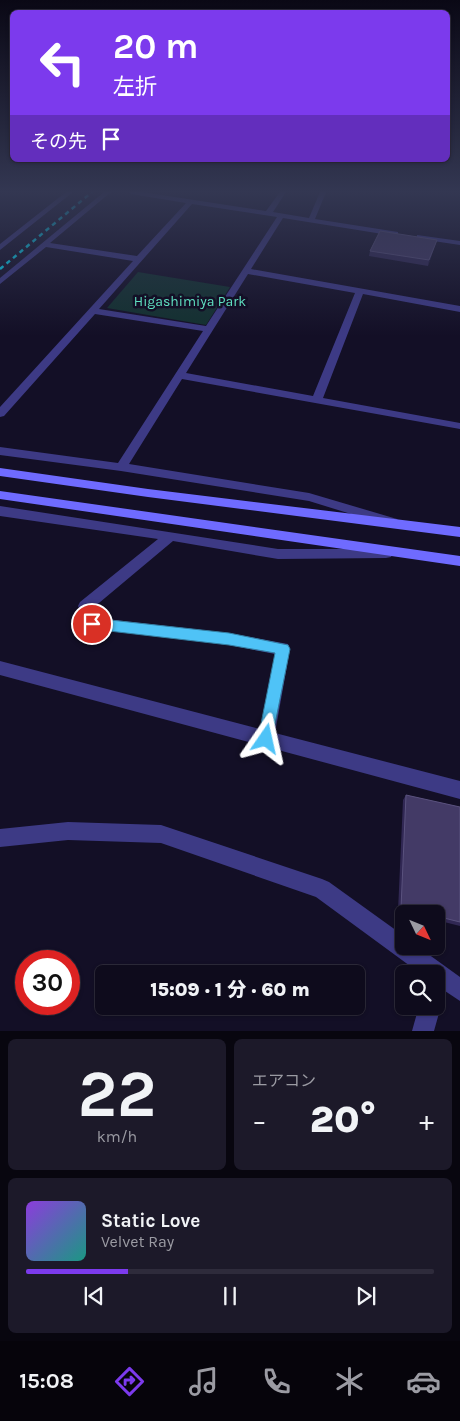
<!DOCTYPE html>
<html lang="ja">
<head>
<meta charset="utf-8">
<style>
	:root { --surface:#0e0b1c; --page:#1c1929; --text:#f1f3f6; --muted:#9b9ba3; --line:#2e2b3b; --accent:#7c3aed }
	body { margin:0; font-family:Karla,"Noto Sans JP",sans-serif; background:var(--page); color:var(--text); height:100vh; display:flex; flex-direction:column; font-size:19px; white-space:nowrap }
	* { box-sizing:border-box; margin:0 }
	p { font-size:16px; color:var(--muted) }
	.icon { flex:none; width:28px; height:28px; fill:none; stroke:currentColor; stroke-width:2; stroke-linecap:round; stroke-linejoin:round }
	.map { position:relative; height:1031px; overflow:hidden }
	.drawer { display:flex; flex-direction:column; gap:8px; padding:8px; background:#08060f; flex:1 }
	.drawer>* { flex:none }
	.top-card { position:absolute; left:10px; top:10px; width:440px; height:152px; border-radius:8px; box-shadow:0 1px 4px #0004,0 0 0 1px var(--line); background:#7c3aed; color:#fff; overflow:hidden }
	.needle { width:32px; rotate:133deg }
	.buttons { position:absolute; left:395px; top:905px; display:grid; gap:10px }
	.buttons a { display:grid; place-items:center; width:50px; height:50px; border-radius:8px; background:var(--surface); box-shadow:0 1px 4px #0004,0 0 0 1px var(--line); font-size:25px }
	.speed { position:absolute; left:15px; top:950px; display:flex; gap:10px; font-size:25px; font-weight:700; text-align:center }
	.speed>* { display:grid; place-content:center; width:65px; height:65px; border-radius:50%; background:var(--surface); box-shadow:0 1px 4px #0004,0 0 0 1px var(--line); line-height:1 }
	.speed .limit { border:8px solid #d22; background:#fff; color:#111 }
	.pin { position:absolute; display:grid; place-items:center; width:42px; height:42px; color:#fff; margin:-21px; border:2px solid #fff; border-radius:50%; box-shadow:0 1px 5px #0007 }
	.me { position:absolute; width:55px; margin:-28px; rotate:11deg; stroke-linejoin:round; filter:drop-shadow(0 0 4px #0008) }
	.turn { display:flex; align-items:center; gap:18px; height:105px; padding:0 20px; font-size:22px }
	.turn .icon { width:65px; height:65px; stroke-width:2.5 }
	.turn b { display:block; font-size:35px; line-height:42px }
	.then { display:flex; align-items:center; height:48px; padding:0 20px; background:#0003; gap:10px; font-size:19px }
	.big { font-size:38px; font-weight:800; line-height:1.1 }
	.drawer .card { flex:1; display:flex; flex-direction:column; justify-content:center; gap:8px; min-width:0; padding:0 18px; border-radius:8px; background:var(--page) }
	.drawer .dial { align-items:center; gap:0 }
	.dial b { font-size:65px; line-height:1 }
	.song { display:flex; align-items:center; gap:15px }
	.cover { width:60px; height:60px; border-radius:8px; background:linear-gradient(135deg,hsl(270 70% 55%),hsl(170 70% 35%)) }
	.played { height:5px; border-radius:2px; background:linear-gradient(90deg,var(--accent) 25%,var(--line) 25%) }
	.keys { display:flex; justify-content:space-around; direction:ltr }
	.heat { display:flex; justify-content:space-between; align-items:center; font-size:28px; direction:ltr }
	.drawer .tiles { flex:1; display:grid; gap:8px; grid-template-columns:1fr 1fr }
	.card:last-child { grid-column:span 2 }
	.trip { position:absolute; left:95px; top:965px; width:270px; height:50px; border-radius:8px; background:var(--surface); box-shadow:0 1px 4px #0004,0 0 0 1px var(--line); font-weight:800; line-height:50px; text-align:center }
	.tab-bar { display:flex; height:80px; justify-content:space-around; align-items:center; background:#06040b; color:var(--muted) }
	.tab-bar .icon { width:35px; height:35px }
	.tab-bar .current { color:var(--accent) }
	.tab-bar b { font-size:22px; color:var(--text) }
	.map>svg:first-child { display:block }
	.green { fill:#12302f }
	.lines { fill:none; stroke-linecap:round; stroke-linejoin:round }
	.street { fill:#3d3a85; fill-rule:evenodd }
	.secondary { fill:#6f6bff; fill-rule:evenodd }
	.rail { stroke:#00e5ff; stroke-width:2.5; stroke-dasharray:4.5 4; stroke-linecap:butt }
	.wall { fill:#312854 }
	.shaded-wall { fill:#1d163a }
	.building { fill:#433a66; stroke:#5a527e }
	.route { fill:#4fc3f7; stroke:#337fa1 }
	.labels { text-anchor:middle; stroke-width:5; stroke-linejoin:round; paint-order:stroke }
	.far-park-label { font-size:14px; fill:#5fe0c0; stroke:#130f26 }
</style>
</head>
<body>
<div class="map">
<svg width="460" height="1031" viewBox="0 0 460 1031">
	<rect width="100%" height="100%" fill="#130f26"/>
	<!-- green -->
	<path class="green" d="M 138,272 L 230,287 L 206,325 L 107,308 Z"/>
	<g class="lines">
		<!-- street -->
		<path class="street" d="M 66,192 L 73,192 L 0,250 L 0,244 Z
			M 104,192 L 111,192 L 50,243 L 137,256 L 186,203 L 131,194 L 128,192 L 142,192 L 266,211 L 280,192 L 286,192 L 273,212 L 309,218 L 320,192 L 326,192 L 315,219 L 398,232 L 398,236 L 395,236 L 283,218 L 251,269 L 460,306 L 460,312 L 363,294 L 323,398 L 460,423 L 460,429 L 182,379 L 129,464 L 309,493 L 397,519 L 399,522 L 397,525 L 393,527 L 309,501 L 121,471 L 0,455 L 0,447 L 118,463 L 203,331 L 95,314 L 4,416 L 0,417 L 0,407 L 133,261 L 46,247 L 0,284 L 0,278 ZM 192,204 L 277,217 L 206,326 L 99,309 ZM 248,274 L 355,293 L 313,396 L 186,373 Z
			M 417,235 L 460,241 L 460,245 L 420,239 L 417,239 Z
			M 0,506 L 278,549 L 391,549 L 393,553 L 391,557 L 386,558 L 278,559 L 173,541 L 93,608 L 97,618 L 229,633 L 288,644 L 290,649 L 275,733 L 460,781 L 460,799 L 0,675 L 0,661 L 260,729 L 275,654 L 229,645 L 87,628 L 78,606 L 80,602 L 158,539 L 0,516 Z
			M 68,822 L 161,825 L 322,879 L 329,882 L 404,936 L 404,946 L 417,946 L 460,977 L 460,1001 L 436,985 L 436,974 L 421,974 L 316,897 L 161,843 L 68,840 L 0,847 L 0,829 Z
			M 436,998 L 441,1006 L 434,1031 L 412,1031 L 419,1006 L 436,1006 Z"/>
		<!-- secondary -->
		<path class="secondary" d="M 0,468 L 148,489 L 460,527 L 460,537 L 148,497 L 0,476 Z
			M 0,491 L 460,556 L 460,566 L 0,499 Z"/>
		<!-- rail -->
		<path class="rail" d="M 0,269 L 92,192"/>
	</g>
	<!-- wall -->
	<path class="wall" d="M 437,240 L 428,266 L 369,256 L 370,251 Z
		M 406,795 L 460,807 L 460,926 L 436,920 L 436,914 L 410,914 L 398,911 L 403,800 Z"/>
	<!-- shaded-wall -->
	<path class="shaded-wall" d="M 437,240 L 435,245 L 428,266 L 429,260 Z"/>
	<!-- building -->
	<path class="building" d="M 380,231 L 437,240 L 429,260 L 370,251 Z
		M 406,795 L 460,807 L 460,922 L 436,916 L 436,914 L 426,914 L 401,908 Z"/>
	<!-- sky -->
	<linearGradient id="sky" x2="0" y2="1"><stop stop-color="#0a0815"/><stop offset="0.57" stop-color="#333752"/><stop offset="1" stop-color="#333752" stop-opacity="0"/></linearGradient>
	<rect width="460" height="336" fill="url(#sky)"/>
	<!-- route -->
	<path class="route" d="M 92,618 L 229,633 L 288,645 L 290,649 L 271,744 L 266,746 L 261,744 L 258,739 L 275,653 L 229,645 L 92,629 L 87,628 L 85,624 L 87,620 Z"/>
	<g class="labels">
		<!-- far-park labels -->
		<g class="far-park-label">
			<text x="190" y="306">Higashimiya Park</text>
		</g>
	</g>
</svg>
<div class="buttons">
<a><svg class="needle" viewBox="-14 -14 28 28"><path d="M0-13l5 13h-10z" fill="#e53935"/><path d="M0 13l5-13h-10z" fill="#9b9ba3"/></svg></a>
<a><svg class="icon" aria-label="search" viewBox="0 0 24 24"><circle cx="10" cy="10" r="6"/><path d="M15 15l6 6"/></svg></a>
</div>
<div class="speed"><div class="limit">30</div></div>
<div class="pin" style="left:92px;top:624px;background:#d93025"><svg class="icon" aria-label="arrive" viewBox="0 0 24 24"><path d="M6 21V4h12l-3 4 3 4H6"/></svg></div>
<svg class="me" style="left:266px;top:739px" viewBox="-20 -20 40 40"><path d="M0-17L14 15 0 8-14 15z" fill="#4fc3f7" stroke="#fff" stroke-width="4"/></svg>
<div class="trip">15:09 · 1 分 · 60 m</div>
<div class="top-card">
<div class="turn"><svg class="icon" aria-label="left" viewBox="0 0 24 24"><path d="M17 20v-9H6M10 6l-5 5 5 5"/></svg><div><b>20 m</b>左折</div></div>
<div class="then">その先<svg class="icon" aria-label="arrive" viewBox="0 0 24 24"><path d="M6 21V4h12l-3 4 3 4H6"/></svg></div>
</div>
</div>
<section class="drawer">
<div class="tiles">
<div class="card dial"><b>22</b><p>km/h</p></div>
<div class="card"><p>エアコン</p>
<div class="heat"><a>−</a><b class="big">20°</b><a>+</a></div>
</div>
<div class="card">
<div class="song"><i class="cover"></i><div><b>Static Love</b><p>Velvet Ray</p></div></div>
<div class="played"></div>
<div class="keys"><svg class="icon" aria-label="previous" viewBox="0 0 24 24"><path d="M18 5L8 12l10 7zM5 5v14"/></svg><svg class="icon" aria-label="pause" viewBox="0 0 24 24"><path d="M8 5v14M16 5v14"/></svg><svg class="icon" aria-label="next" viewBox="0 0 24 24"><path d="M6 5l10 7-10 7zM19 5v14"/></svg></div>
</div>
</div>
</section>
<nav class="tab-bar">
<b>15:08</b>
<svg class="icon current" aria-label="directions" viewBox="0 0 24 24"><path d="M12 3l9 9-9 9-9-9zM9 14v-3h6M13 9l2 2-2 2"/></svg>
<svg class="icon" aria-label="music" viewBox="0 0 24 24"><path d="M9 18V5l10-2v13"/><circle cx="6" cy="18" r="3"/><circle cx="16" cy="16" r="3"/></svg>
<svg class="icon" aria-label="phone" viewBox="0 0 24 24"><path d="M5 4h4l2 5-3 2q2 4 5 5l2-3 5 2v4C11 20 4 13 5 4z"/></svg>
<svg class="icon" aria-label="climate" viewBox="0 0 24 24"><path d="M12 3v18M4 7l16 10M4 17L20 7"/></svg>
<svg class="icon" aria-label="car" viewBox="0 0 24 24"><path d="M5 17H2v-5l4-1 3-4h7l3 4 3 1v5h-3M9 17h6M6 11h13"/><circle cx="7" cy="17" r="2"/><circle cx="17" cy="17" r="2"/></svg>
</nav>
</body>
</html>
